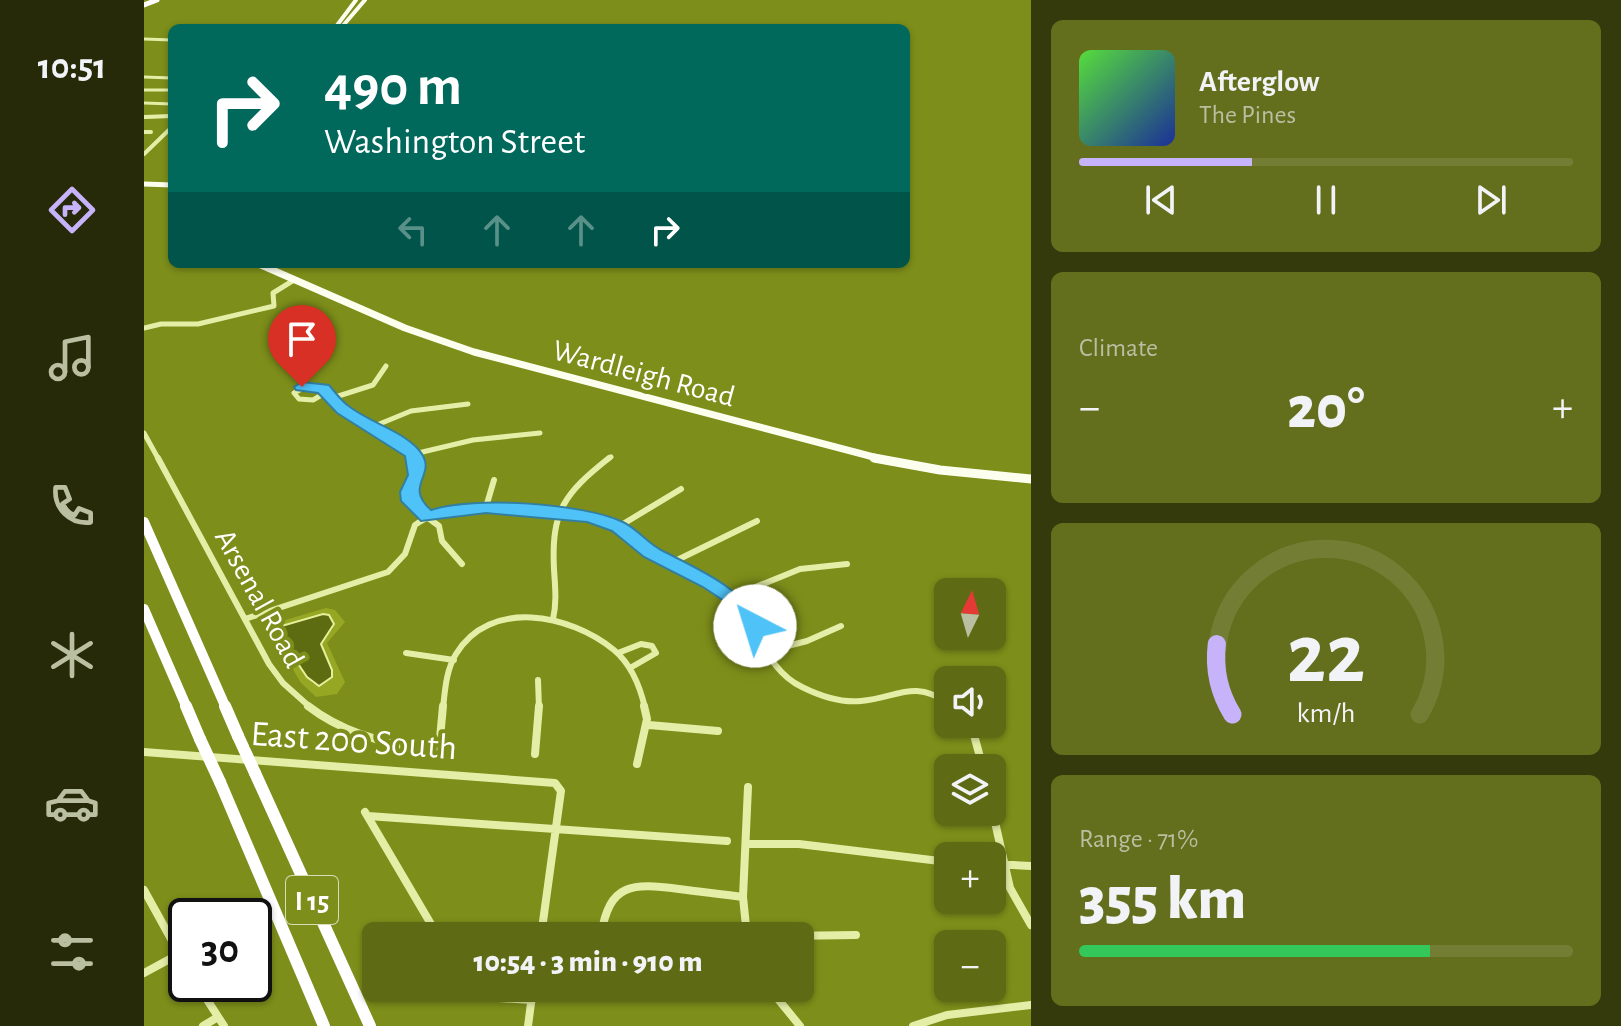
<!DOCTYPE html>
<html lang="en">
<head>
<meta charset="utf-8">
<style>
	:root { --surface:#5e6a14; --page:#646f1d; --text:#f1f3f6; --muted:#b9bfa0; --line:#737d34; --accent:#c6b3fa }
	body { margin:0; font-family:"Alegreya Sans",sans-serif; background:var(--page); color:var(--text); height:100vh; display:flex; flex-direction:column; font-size:30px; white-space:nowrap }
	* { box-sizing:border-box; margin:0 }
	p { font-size:26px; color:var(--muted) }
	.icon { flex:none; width:44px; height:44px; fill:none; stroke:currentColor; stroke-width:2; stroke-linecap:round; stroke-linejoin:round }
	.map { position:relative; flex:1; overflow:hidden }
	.sheet { display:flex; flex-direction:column; gap:20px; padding:20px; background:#343a0b; width:590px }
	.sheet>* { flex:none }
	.hud { position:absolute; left:24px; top:24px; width:742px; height:244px; border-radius:12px; box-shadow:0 2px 6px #0004; background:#00695c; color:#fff; overflow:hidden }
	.needle { width:52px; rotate:5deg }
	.buttons { position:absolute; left:790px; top:578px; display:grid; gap:16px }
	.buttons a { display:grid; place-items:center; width:72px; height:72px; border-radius:12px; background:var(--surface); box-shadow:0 2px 6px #0004; font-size:40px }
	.speed { position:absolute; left:24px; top:898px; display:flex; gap:16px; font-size:40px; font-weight:700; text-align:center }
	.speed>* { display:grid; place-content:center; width:104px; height:104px; border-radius:50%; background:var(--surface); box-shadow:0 2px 6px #0004; line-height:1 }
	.speed .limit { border:4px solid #111; border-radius:12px; background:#fff; color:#111 }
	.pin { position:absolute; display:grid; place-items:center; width:68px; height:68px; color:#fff; margin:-82px -34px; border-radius:50% 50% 50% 0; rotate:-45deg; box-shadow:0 0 8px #0007 }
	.pin .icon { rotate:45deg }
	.me { position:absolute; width:88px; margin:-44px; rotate:320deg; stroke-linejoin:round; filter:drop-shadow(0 0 6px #0008) }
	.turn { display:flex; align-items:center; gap:28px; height:168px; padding:0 24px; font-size:36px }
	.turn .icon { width:104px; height:104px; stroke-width:2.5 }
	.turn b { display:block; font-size:56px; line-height:68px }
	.lanes { display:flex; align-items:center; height:76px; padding:0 24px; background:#0003; justify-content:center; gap:40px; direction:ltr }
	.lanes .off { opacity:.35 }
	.big { font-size:60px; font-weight:800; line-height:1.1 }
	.sheet .tile { flex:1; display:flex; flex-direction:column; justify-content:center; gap:12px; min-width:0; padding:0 28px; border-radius:12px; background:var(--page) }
	.sheet .dial { align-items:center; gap:0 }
	.dial svg { height:208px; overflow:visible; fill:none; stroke:var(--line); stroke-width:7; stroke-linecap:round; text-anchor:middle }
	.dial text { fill:var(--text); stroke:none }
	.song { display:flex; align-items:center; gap:24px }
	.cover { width:96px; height:96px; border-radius:12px; background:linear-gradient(135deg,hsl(110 70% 55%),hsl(230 70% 35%)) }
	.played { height:8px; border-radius:4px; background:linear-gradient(90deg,var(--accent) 35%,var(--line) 35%) }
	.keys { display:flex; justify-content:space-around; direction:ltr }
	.heat { display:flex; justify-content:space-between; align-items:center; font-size:44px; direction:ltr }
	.charge { height:12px; border-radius:6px; background:linear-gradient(90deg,#34c759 71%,var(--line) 0) }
	.trip { position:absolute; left:218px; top:922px; width:452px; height:80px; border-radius:12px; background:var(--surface); box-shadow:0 2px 6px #0004; font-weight:800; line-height:80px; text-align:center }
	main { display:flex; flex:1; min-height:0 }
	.menu { display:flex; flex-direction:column; width:144px; justify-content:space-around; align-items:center; background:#262a08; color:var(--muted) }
	.menu .icon { width:56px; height:56px }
	.menu .active { color:var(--accent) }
	.menu b { font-size:36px; color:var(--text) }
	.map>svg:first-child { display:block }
	.green { fill:#95a723; fill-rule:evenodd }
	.water { fill:#5e6c11; stroke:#e6f09a; stroke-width:2 }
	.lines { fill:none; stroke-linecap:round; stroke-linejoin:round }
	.minor-far4 { stroke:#e5eea7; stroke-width:3 }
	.minor-far3 { stroke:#e5eea7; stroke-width:4 }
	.minor-far2 { stroke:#e5eea7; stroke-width:5 }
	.minor-far1 { stroke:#e5eea7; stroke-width:6 }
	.minor { stroke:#e5eea7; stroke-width:8 }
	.major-far3 { stroke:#fcffee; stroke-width:4 }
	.major-far2 { stroke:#fcffee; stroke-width:5 }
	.major-far1 { stroke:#fcffee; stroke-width:7 }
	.major { stroke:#fcffee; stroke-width:9 }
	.highway-far2 { stroke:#fff; stroke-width:5 }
	.highway-far1 { stroke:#fff; stroke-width:10 }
	.highway { stroke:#fff; stroke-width:12 }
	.highway-bridge { stroke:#fff; stroke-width:12 }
	.route { fill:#4fc3f7; stroke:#337fa1; stroke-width:2 }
	.labels { text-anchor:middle; stroke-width:8; stroke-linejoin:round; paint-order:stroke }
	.shield { fill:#7d8e1a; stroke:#d8ddba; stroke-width:2 }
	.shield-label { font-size:28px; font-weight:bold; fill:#fff }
	.street-label { font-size:30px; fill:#fff; stroke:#7d8e1a }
	.near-street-label { font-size:36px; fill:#fff; stroke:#7d8e1a }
</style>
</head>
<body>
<main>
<nav class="menu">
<b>10:51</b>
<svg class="icon active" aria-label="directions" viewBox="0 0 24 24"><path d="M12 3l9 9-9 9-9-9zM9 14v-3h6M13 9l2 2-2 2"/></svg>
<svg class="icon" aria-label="music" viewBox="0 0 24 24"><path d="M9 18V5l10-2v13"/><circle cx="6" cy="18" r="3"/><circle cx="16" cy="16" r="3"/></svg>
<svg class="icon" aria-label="phone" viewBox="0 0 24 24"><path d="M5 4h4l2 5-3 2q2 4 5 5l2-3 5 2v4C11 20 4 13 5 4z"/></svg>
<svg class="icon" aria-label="climate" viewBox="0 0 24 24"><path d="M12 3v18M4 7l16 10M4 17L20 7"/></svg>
<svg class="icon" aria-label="car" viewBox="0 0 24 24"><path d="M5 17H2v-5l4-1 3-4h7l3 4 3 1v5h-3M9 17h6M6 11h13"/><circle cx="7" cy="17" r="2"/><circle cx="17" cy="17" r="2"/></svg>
<svg class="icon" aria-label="filters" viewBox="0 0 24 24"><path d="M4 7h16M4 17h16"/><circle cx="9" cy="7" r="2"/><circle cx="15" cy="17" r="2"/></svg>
</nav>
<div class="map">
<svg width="887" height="1026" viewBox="0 0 887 1026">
	<rect width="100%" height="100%" fill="#7d8e1a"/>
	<!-- green -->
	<path class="green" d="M 182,608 L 191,610 L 201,622 L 183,643 L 201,682 L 193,694 L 172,697 L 157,683 L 125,629 L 128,624 ZM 189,629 L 180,636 L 177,644 L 188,670 L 169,684 L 132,632 Z"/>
	<!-- water -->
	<path class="water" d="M 179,614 L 185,615 L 190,624 L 177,644 L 188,670 L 188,677 L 175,686 L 163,677 L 132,631 L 134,627 Z"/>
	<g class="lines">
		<!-- minor-far4 -->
		<path class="minor-far4" d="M 0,39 L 28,40
			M 0,77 L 28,78
			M 0,90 L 28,90
			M 0,103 L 28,104
			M 0,117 L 28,116"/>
		<!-- minor-far3 -->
		<path class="minor-far3" d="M 0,117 L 28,116
			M 0,132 L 7,132
			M 0,154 L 28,127"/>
		<!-- minor-far2 -->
		<path class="minor-far2" d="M 0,328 L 17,324 L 54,324 L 130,306 L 129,293 L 150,280
			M 181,393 L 169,400 L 155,399 L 150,393 L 163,386 L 176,387 L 203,413 L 258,443 L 271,460
			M 185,399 L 229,385 L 242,366
			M 228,427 L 267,411 L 324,404
			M 0,433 L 15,460
			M 270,454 L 329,440 L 396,433
			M 463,460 L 467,457"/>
		<!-- minor-far1 -->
		<path class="minor-far1" d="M 14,458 L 125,664 L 139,683 L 167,708
			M 271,458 L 272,470 L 267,501 L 276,512 L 295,526 L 298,541 L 318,564
			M 342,507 L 350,480
			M 474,527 L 537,489
			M 525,564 L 613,521
			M 587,597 L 656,569 L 703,564
			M 101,619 L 244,572 L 261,554 L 271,525 C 312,493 428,507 474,527 C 494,536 509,554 529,565 C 548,576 571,583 587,598 C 617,625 619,668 658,687 C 676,696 697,703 717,701 C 753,698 769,679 804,703
			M 409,619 C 413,602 411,586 410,569 C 407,510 421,493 465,458
			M 620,652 L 663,641 L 697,626
			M 262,653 L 310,660
			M 474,653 L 497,644 L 508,646 L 512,653 L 486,668
			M 394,680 L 395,708
			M 299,708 C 301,691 302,670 312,654 C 346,598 426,614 470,650 C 488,665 496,686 501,708"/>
		<!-- minor -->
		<path class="minor" d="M 164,706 C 199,733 239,744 282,748
			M 827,724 L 839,768
			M 505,725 L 574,731
			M 295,749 L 299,706
			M 0,752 L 411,783 L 417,791 L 397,936
			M 391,754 L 395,706
			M 493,764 L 503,719 L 500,706
			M 848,809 L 866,888 L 887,925
			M 221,812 L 294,936
			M 224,816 L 583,841
			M 604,844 L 655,844 L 804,862
			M 848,864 L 887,866
			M 0,890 L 42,966
			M 457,936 C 465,882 489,883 535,889 C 556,892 578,894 599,897
			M 603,936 L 599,897 L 604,787
			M 640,936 L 712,935
			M 0,973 L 35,954
			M 53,984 L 80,1026
			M 325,988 L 340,997 L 388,1000
			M 482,988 C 518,999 550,997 586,988
			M 625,988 L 656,1026
			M 59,1026 L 74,1017
			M 384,1026 L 389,988
			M 769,1026 L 803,1015 L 887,1005"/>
		<!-- major-far3 -->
		<path class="major-far3" d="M 191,28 L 212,0
			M 197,28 L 221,0"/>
		<!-- major-far2 -->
		<path class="major-far2" d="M 0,184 L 28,185
			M 114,264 L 122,267"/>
		<!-- major-far1 -->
		<path class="major-far1" d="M 117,265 L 261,328 L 330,352 L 741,460"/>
		<!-- major -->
		<path class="major" d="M 730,458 L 796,470 L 887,479"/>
		<!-- highway-far2 -->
		<path class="highway-far2" d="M 0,5 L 13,0"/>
		<!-- highway-far1 -->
		<path class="highway-far1" d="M 0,522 L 82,708
			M 0,609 L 43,708"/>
		<!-- highway -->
		<path class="highway" d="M 42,706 L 56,739
			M 81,706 L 94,736
			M 111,773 L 226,1026
			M 76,782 L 180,1026"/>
		<!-- highway-bridge -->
		<path class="highway-bridge" d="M 94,736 L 111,773
			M 56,739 L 76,782"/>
	</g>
	<!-- route -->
	<path class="route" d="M 158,382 L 185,385 C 191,392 198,402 206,407 C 227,423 257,430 275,450 C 296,475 258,484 287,510 C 329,496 439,503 479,522 C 494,529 504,544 519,551 C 558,571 596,587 621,626 L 611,632 L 603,630 L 580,601 L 559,587 L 500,557 L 468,531 L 443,522 L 342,513 L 277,521 L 257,501 L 256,492 L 264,475 L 261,456 L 193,413 L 174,393 L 152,390 L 150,387 Z"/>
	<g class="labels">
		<!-- shield labels -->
		<rect class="shield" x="142" y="876" width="52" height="48" rx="6"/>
		<g class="shield-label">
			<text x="168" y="910">I 15</text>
		</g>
		<!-- street labels -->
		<g class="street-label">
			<text transform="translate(500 373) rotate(15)" y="10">Wardleigh Road</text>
			<text transform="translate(116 598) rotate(61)" y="10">Arsenal Road</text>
		</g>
		<!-- near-street labels -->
		<g class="near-street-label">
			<text transform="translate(210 739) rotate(4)" y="13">East 200 South</text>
		</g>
	</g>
</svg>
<div class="buttons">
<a><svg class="needle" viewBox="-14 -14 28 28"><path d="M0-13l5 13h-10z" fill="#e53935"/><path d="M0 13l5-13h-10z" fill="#b9bfa0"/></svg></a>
<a><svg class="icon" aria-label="sound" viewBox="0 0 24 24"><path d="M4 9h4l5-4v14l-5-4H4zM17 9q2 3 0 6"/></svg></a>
<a><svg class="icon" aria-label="layers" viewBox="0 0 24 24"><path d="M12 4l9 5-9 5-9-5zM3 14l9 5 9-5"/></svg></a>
<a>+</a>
<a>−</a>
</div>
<div class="speed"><div class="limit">30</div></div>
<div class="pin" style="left:158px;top:387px;background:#d93025"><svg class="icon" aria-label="arrive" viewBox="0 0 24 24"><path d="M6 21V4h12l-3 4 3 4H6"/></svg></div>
<svg class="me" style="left:611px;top:626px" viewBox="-20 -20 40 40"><circle r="19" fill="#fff"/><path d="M0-13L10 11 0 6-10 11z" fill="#4fc3f7"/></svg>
<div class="trip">10:54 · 3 min · 910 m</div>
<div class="hud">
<div class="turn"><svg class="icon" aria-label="right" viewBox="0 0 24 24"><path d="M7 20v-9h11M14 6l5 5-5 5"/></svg><div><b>490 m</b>Washington Street</div></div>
<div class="lanes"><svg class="icon off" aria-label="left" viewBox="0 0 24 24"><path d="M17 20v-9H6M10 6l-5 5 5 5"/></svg><svg class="icon off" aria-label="ahead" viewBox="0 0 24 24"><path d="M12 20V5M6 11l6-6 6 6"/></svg><svg class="icon off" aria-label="ahead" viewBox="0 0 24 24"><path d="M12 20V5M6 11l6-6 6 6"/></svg><svg class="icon" aria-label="right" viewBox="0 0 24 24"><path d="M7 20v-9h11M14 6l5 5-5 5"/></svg></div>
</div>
</div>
<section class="sheet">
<div class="tile">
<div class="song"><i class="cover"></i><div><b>Afterglow</b><p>The Pines</p></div></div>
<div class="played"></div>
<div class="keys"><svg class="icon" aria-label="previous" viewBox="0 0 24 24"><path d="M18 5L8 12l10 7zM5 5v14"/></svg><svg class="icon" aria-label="pause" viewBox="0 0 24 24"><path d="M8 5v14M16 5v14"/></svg><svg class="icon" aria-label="next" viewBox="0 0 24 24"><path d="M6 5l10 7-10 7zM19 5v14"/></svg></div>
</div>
<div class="tile"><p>Climate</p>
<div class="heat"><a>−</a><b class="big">20°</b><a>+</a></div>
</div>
<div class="tile dial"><svg viewBox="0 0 100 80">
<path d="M14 69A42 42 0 1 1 86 69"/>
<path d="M14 69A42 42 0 0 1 8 42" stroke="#c6b3fa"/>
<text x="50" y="56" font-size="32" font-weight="700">22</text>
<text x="50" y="72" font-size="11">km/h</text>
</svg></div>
<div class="tile"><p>Range · 71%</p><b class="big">355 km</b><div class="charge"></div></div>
</section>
</main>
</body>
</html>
